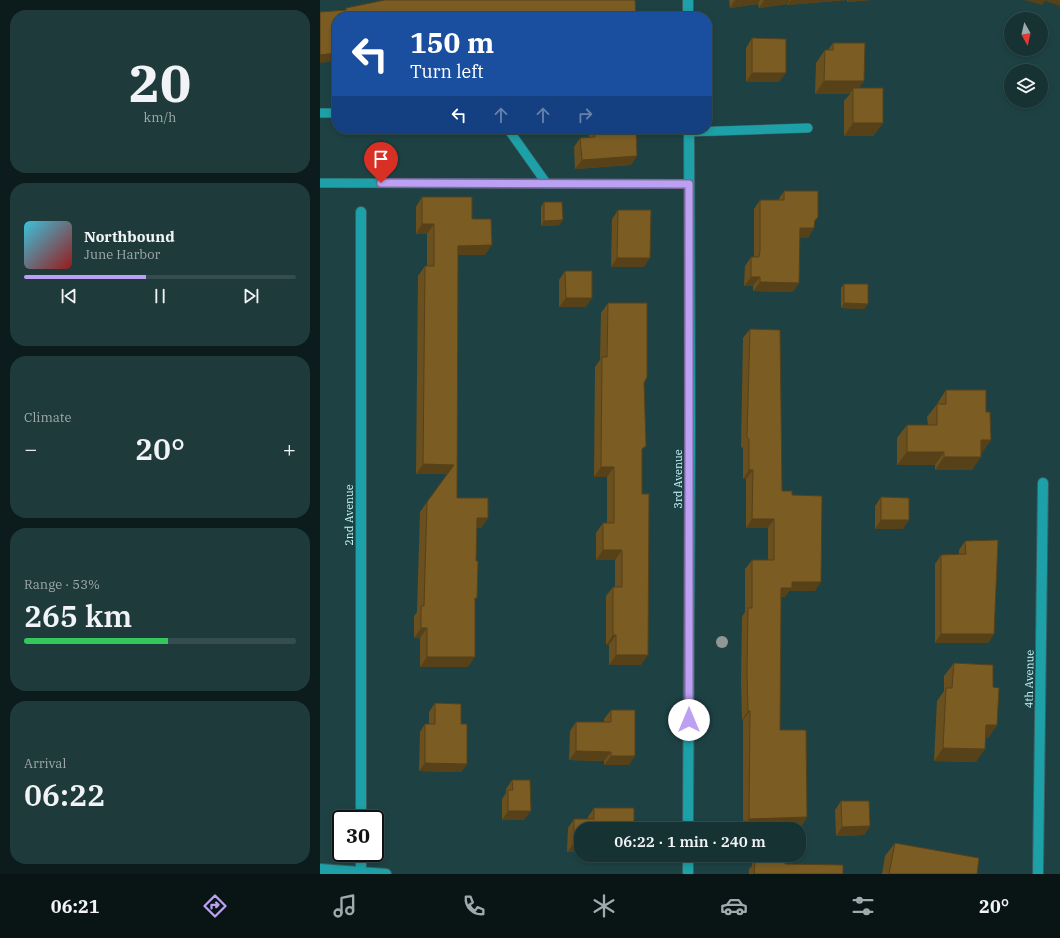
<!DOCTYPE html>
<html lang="en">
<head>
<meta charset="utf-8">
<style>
	:root { --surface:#163233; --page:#1f3a3b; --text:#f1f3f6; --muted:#9eaaac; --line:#354d4e; --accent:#bca0f2 }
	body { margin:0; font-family:"IBM Plex Serif",serif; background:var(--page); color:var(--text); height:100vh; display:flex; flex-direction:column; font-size:15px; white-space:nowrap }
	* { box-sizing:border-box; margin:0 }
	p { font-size:13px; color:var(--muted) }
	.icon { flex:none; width:22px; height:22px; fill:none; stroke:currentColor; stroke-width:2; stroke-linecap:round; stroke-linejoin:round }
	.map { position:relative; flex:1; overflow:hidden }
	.sheet { display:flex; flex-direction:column; gap:10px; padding:10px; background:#0c1c1c; width:320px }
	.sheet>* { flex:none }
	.top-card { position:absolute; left:12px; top:12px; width:380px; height:122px; border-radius:16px; box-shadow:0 2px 6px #0003,0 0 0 1px var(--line); background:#1a4fa0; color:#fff; overflow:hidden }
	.needle { width:26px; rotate:172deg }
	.buttons { position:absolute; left:684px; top:12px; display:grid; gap:8px }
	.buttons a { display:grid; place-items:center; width:44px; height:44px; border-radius:50%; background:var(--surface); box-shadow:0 2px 6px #0003,0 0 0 1px var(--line); font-size:20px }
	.speed { position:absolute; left:12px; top:810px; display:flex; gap:8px; font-size:20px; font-weight:700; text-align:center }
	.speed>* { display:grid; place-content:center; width:52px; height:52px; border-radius:50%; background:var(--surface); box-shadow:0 2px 6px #0003,0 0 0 1px var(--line); line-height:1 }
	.speed .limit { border:2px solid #111; border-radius:6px; background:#fff; color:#111 }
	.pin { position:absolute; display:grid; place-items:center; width:34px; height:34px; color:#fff; margin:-41px -17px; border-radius:50% 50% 50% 0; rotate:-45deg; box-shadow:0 0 4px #0007 }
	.pin .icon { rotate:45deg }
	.me { position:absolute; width:44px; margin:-22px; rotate:0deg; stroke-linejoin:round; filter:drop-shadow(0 0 3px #0008) }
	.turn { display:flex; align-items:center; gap:14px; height:84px; padding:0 12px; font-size:18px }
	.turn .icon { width:52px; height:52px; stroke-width:2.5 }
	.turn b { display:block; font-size:28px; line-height:34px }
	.lanes { display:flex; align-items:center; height:38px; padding:0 12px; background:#0003; justify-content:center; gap:20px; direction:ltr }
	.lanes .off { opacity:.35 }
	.big { font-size:30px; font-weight:600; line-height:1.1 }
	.sheet .tile { flex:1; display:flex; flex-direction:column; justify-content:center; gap:6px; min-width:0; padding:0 14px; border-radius:16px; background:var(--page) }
	.sheet .dial { align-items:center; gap:0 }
	.dial b { font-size:52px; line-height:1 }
	.song { display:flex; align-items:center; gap:12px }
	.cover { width:48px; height:48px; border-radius:6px; background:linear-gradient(135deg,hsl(190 70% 55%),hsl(0 70% 35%)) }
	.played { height:4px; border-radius:2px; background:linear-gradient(90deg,var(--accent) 45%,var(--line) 45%) }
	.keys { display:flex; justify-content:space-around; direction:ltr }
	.heat { display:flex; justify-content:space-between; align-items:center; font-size:22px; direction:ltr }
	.charge { height:6px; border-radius:3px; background:linear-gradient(90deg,#34c759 53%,var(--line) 0) }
	.trip { position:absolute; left:254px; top:822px; width:232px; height:40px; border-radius:16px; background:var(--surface); box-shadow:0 2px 6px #0003,0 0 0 1px var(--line); font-weight:600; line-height:40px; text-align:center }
	.tabs { display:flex; height:64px; justify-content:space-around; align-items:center; background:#091414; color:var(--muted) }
	.tabs .icon { width:28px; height:28px }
	.tabs .on { color:var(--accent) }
	.tabs b { font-size:18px; color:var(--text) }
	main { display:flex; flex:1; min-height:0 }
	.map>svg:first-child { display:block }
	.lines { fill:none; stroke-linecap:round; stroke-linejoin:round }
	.lane-casing { stroke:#355f61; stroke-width:10 }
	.street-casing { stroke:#355f61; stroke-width:12 }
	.lane { stroke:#1da0a7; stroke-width:9 }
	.street { stroke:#1da0a7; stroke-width:10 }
	.tree { fill:#939697 }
	.wall { fill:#6a501f }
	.shaded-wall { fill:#564119 }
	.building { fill:#7b5d24; stroke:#564119 }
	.route-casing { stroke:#7a689d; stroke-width:10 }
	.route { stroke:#bca0f2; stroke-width:7 }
	.labels { text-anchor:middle; stroke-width:4; stroke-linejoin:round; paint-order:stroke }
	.street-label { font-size:11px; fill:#c6fafc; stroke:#1e4244 }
</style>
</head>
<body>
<main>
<section class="sheet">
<div class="tile dial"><b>20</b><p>km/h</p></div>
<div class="tile">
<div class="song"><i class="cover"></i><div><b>Northbound</b><p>June Harbor</p></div></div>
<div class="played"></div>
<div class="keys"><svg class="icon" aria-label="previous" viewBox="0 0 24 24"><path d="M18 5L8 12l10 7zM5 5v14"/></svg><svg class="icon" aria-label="pause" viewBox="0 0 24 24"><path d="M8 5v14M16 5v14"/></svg><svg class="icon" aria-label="next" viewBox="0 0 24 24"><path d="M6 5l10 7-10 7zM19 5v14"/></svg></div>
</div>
<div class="tile"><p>Climate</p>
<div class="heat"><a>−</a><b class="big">20°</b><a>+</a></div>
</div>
<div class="tile"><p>Range · 53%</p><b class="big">265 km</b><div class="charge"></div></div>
<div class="tile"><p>Arrival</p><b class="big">06:22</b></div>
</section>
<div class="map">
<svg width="740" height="874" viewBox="0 0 740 874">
	<rect width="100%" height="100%" fill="#1e4244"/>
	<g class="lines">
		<defs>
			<path id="lane" d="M 0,113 L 17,113
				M 188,129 L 227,184
				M 369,132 L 488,128
				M 0,183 L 369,184"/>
			<path id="street" d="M 368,0 L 368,17
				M 41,819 L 41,212
				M 368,829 L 370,425 L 369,129
				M 0,869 L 66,874
				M 41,874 L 41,853
				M 368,874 L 368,855
				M 718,874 L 723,483"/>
		</defs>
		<!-- lane casing -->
		<use href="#lane" class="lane-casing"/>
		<!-- street casing -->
		<use href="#street" class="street-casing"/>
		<!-- lane -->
		<use href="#lane" class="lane"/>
		<!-- street -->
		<use href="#street" class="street"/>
	</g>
	<!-- trees -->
	<circle class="tree" cx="402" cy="642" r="6"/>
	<!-- wall -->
	<path class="wall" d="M 409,0 L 551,0 L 527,2 L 527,0 L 467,5 L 467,4 L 439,8 L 438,4 L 410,8 Z
		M 432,38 L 459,82 L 426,82 L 426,48 Z
		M 513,43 L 539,88 L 563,123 L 553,136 L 524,136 L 524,101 L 530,94 L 495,94 L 496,63 L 505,50 L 508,50 Z
		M 268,129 L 316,129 L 317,156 L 311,165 L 255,169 L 254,147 L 260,138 L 269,137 Z
		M 464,191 L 498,217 L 495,221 L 488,238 L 480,237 L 473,292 L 433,291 L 433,286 L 424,286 L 425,266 L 431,257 L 434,257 L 434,209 L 440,200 L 458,200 Z
		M 102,197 L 152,219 L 165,255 L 138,255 L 137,498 L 168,518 L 161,528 L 156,528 L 155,602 L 148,667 L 100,667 L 100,638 L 94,638 L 94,616 L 97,612 L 100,512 L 127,474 L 96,474 L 98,276 L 105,266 L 107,266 L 107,234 L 96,234 L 96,207 Z
		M 224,202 L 240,225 L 221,226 L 221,207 Z
		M 298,210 L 324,267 L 291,267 L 292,219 Z
		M 245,271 L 266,307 L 239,307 L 239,280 Z
		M 524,284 L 548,304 L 544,309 L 521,308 L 521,288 Z
		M 288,303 L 324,383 L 322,451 L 321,665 L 289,665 L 289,645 L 286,645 L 286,596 L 293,587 L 295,587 L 295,560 L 276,560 L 276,533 L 283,523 L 287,523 L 287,477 L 274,477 L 275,367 L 280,360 L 281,313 Z
		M 430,329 L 462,491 L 472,495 L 495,591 L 469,591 L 465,597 L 461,597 L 460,730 L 487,817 L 481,827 L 423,828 L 423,720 L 422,720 L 421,682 L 422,617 L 425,612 L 425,569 L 432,560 L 448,560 L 448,528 L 426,528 L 426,479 L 423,479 L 423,448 L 421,447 L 423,338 Z
		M 626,390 L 666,412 L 671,440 L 661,453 L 652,470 L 615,470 L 615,465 L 577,465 L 577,438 L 587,425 L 608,425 L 607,417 L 617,404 Z
		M 561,497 L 583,529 L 555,529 L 555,506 Z
		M 645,541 L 674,634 L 668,643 L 615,643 L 615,564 L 621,555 L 639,554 L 639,550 Z
		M 634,663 L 673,687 L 677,725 L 668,738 L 665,738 L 656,762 L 614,761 L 617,701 L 624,691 L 624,676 Z
		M 115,703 L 141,724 L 147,764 L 141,772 L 99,771 L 100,732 L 105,724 L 109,724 L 109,712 Z
		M 291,710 L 309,765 L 284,765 L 284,761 L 249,760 L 250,731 L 256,722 L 284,722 L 284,719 Z
		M 192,780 L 204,820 L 182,820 L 182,799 L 186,793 L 186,789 Z
		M 521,801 L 550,826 L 544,835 L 516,836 L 515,810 Z
		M 274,808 L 314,808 L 261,829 L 261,852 L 247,852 L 248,828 L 254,819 L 268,819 L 268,817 Z
		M 575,843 L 657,874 L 562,874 L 565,856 Z
		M 436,855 L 465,855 L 465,864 L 523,874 L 429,874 L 429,869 L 432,866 L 432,861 Z"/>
	<!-- shaded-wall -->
	<path class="shaded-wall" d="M 415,0 L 440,0 L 438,4 L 410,8 Z
		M 444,0 L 470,0 L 467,4 L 439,8 Z
		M 471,0 L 527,0 L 467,5 Z
		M 528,0 L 551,0 L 527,2 Z
		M 704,0 L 740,0 L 740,6 L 725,1 L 722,5 Z
		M 17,53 L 17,61 L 0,63 L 0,55 Z
		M 432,73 L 466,73 L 459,82 L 426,82 Z
		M 504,81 L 544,81 L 535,94 L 533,88 L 530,94 L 495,94 Z
		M 533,123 L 563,123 L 553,136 L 524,136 Z
		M 317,156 L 311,165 L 255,169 L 262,160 Z
		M 498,217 L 492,226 L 494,228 L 488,238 L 474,237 L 480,228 L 495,220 Z
		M 243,220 L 240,225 L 221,226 L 224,221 Z
		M 102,224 L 114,224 L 107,234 L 96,234 Z
		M 172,245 L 165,255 L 132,255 L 138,246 Z
		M 297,258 L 330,258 L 324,267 L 291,267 Z
		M 431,277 L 440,277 L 433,286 L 424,286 Z
		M 440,282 L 479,283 L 473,292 L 433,291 Z
		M 246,298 L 272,298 L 266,307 L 239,307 Z
		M 524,303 L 548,304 L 544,309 L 521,308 Z
		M 661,440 L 671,440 L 662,453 L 652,453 Z
		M 587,452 L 624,452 L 615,465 L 577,465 Z
		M 624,457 L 661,457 L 652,470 L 615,470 Z
		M 103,464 L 134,465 L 127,474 L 96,474 Z
		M 281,467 L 294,467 L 287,477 L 274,477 Z
		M 429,470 L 433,470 L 426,479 L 423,479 Z
		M 157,518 L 168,518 L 161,528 L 150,528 Z
		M 432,519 L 454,519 L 448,528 L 426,528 Z
		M 561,520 L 589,520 L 583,529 L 555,529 Z
		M 283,550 L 302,550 L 295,560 L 276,560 Z
		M 472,582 L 501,582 L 495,591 L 469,591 L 465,597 L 454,597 L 461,588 Z
		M 101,628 L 107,628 L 100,638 L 94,638 Z
		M 621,634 L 674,634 L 668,643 L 615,643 Z
		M 293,635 L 296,635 L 289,645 L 286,645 Z
		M 296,655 L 328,655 L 321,665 L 289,665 Z
		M 107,657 L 155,657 L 148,667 L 100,667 Z
		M 428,711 L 430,711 L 423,720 L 422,720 Z
		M 666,725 L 677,725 L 668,738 L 657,738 Z
		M 623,748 L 665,749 L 656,762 L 614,761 Z
		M 256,751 L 291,752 L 284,761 L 249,760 Z
		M 291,756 L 315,756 L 309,765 L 284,765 Z
		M 105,763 L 147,764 L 141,772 L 99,771 Z
		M 188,811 L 211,811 L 204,820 L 182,820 Z
		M 487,817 L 481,827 L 423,828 L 429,819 Z
		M 550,826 L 544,835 L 516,836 L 522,827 Z
		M 254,843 L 261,843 L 261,852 L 247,852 Z"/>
	<!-- building -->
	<path class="building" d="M 65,0 L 315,0 L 316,17 L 17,17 L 17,53 L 0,55 L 0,12 L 26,10 L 26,8 Z
		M 432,38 L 466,39 L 466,73 L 432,73 Z
		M 513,43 L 545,43 L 544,81 L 504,81 L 505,50 L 513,50 Z
		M 533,88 L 563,88 L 563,123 L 533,123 Z
		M 275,129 L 316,129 L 317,156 L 262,160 L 260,138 L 275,137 Z
		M 464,191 L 498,191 L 498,217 L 495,220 L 494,228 L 480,228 L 479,283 L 440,282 L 440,277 L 431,277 L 431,257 L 439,257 L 440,251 L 440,200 L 464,200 Z
		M 102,197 L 152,197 L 152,219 L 171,219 L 172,245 L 138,246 L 137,498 L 168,498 L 168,518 L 157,518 L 156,561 L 158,561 L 157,598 L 155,598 L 155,657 L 107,657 L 107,628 L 101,628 L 101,606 L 104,606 L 107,502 L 134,465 L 103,464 L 105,266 L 114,266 L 114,224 L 102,224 Z
		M 224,202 L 242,202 L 243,220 L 224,221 Z
		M 298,210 L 331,210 L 330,258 L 297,258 Z
		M 245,271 L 272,271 L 272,298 L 246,298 Z
		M 524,284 L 548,284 L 548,304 L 524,303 Z
		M 288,303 L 327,303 L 327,377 L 324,383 L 326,446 L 322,449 L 322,494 L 329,494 L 328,655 L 296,655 L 296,635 L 293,635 L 293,587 L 302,587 L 302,550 L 283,550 L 283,523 L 294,523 L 294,467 L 281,467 L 282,357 L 287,357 Z
		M 430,329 L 460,330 L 462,491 L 472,491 L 472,495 L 502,496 L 501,582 L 472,582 L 472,588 L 461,588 L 460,730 L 486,730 L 487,817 L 429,819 L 430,711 L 428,711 L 427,673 L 428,608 L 432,608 L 432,560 L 454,560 L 454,519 L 432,519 L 433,470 L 429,470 L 429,439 L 427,437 Z
		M 626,390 L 666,390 L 666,412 L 670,412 L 671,440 L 661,440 L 661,457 L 624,457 L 624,452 L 587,452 L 587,425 L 617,425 L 617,404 L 626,404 Z
		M 561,497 L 589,498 L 589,520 L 561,520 Z
		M 678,540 L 674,634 L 621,634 L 621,555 L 646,554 L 645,541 Z
		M 634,663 L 673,665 L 673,687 L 679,688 L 677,725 L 666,725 L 665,749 L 623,748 L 626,688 L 632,688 Z
		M 115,703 L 141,704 L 141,724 L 147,724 L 147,764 L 105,763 L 105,724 L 115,724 Z
		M 291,710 L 315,710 L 315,756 L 291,756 L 291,752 L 256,751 L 256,722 L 291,722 Z
		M 192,780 L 210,780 L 211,811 L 188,811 L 188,790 L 193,790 Z
		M 521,801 L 549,801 L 550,826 L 522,827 Z
		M 274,808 L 314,808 L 314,829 L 261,829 L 261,843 L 254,843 L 254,819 L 274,819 Z
		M 575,843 L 659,858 L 657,874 L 569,874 Z
		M 437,855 L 465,855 L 465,864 L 523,865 L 523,874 L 434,874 L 435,862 L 437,862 Z"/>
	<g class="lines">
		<defs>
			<path id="route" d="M 61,183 L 369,184 L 369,720"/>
		</defs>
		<!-- route casing -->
		<use href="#route" class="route-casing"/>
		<!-- route -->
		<use href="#route" class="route"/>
	</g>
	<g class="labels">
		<!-- street labels -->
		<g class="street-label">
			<text transform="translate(358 479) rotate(-90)" y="4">3rd Avenue</text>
			<text transform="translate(29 515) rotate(-90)" y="4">2nd Avenue</text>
			<text transform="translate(709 679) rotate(-89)" y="4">4th Avenue</text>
		</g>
	</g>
</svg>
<div class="buttons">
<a><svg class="needle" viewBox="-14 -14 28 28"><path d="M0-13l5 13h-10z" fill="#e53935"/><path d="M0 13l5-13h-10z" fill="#9eaaac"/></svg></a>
<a><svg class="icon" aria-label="layers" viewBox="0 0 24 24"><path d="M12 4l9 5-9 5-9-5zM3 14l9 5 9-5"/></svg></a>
</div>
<div class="speed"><div class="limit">30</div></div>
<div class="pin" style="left:61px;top:183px;background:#d93025"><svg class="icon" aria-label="arrive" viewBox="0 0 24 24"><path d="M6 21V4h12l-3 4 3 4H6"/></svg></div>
<svg class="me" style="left:369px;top:720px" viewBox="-20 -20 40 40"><circle r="19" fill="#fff"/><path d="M0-13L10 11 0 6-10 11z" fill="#bca0f2"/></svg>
<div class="trip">06:22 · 1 min · 240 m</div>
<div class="top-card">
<div class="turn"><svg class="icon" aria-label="left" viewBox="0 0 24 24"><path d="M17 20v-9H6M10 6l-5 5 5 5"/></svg><div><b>150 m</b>Turn left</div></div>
<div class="lanes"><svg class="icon" aria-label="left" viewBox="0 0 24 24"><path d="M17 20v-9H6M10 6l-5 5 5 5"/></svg><svg class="icon off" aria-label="ahead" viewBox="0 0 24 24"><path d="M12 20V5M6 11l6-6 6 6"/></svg><svg class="icon off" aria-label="ahead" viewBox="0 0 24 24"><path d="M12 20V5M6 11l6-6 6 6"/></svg><svg class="icon off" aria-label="right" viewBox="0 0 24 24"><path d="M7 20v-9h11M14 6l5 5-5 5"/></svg></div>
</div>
</div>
</main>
<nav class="tabs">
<b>06:21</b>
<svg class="icon on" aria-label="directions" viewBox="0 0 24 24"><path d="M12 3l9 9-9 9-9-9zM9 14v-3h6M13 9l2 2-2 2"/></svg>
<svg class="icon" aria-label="music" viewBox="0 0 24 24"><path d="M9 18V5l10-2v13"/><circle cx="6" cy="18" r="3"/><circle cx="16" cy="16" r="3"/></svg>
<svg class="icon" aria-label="phone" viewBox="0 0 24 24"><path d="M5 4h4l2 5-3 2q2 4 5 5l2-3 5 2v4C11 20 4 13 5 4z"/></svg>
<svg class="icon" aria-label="climate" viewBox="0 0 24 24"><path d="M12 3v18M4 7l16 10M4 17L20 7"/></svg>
<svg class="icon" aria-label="car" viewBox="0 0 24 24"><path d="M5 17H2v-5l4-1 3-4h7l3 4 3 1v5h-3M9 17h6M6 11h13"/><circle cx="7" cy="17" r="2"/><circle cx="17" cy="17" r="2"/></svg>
<svg class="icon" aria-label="filters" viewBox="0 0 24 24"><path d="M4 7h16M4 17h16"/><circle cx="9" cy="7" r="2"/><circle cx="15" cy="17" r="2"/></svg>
<b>20°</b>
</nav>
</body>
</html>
